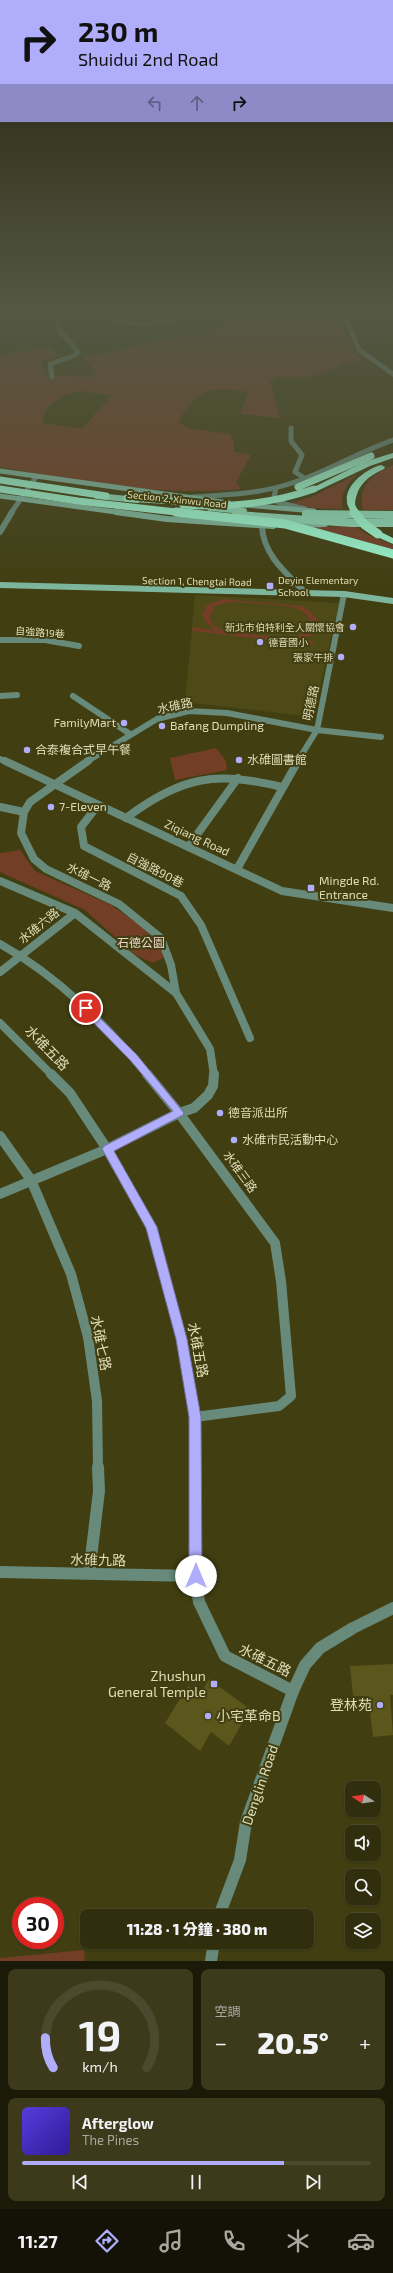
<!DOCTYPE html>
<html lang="zh-TW">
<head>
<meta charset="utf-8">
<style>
	:root { --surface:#312e0e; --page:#3d3a1c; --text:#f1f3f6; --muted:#a8a89e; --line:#4c4a2e; --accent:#b0aefa }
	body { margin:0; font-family:"Exo 2","Noto Sans TC",sans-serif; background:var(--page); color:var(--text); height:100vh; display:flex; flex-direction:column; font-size:15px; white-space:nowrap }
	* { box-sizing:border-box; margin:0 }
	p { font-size:13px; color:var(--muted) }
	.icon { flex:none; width:22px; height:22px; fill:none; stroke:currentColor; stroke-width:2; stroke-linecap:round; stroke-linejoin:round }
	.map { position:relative; height:1961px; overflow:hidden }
	.panel { display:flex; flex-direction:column; gap:8px; padding:8px; background:#1b1908; flex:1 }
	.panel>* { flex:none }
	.guide { position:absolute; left:0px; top:0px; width:393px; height:122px; box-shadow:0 1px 3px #0004,0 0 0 1px var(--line); background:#b0aefa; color:#111; overflow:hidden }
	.needle { width:26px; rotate:282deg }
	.controls { position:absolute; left:345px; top:1781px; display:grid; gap:8px }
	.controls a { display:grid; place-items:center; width:36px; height:36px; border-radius:8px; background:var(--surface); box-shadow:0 1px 3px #0004,0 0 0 1px var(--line); font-size:20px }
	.speed { position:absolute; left:12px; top:1897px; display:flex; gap:8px; font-size:20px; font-weight:700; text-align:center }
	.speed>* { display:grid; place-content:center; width:52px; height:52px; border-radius:50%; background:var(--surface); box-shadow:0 1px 3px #0004,0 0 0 1px var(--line); line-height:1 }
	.speed .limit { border:6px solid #d22; background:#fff; color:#111 }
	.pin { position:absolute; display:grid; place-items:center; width:34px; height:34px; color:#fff; margin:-17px; border:2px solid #fff; border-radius:50%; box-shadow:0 1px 4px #0007 }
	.me { position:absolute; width:44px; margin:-22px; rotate:0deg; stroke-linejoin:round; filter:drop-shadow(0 0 3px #0008) }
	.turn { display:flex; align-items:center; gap:14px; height:84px; padding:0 12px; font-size:18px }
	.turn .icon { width:52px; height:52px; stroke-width:2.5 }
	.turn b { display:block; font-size:28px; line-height:34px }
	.lanes { display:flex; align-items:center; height:38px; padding:0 12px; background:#0003; justify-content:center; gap:20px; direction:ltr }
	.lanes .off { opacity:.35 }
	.big { font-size:30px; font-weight:800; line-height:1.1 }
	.panel .widget { flex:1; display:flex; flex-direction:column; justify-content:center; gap:6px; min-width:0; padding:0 14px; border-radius:8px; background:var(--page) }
	.panel .dial { align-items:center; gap:0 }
	.dial svg { height:104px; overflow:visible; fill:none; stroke:var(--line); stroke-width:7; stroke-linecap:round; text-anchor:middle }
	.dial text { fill:var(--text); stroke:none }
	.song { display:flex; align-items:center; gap:12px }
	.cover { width:48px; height:48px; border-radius:6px; background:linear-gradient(135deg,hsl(250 70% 55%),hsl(250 70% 35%)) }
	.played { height:4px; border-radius:2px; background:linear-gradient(90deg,var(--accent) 75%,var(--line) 75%) }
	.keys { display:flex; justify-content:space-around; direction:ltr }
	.heat { display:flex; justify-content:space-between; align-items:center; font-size:22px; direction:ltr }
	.panel .tiles { flex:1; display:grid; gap:8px; grid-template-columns:1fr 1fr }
	.widget:last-child { grid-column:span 2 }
	.trip { position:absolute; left:80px; top:1909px; width:234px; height:40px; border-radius:8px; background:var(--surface); box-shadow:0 1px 3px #0004,0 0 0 1px var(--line); font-weight:800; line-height:40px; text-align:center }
	.tabs { display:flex; height:64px; justify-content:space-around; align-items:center; background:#141206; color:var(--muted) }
	.tabs .icon { width:28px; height:28px }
	.tabs .on { color:var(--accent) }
	.tabs b { font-size:18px; color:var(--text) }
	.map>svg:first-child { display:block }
	.built { fill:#4d4a18 }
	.green { fill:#723e26; fill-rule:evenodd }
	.building { fill:#5b561b }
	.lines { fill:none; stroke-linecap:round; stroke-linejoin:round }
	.minor-far4 { stroke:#678a7a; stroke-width:5 }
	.minor-far3 { stroke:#678a7a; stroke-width:6 }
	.minor-far2 { stroke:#678a7a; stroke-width:8 }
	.minor-far1 { stroke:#678a7a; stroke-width:10 }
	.minor { stroke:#678a7a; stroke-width:12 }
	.tertiary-far3 { stroke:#678a7a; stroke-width:5 }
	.tertiary-far2 { stroke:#678a7a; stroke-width:6 }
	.tertiary-far1 { stroke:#678a7a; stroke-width:8 }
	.tertiary { stroke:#678a7a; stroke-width:12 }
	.secondary-far1 { stroke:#7db69d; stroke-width:5 }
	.secondary { stroke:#7db69d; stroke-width:6 }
	.primary-far1 { stroke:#8dd8b7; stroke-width:6 }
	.primary { stroke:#8dd8b7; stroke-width:8 }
	.motorway { fill:#9bf6cf; fill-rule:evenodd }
	.motorway-bridge-far1 { stroke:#9bf6cf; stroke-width:7 }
	.motorway-bridge { stroke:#9bf6cf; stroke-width:9 }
	.route { fill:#b0aefa; stroke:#7271a2 }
	.poi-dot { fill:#b0aefa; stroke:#413e12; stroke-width:1.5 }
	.labels { text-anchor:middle; stroke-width:4; stroke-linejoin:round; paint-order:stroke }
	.far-street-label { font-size:10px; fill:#dfddb6; stroke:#413e12 }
	.far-poi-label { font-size:10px; fill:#dfddb6; stroke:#413e12; text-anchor:start }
	.street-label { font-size:12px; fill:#dfddb6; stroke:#413e12 }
	.poi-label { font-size:12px; fill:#dfddb6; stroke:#413e12; text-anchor:start }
	.park-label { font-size:12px; fill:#edd4c8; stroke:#413e12 }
	.near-street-label { font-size:14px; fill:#dfddb6; stroke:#413e12 }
	.near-poi-label { font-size:14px; fill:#dfddb6; stroke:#413e12; text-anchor:end }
</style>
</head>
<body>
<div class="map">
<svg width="393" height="1961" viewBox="0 0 393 1961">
	<rect width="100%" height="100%" fill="#413e12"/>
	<!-- built -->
	<path class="built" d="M 195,595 L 339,603 L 313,717 L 185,702 Z"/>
	<!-- green -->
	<path class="green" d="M 222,314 L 366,314 L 371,319 L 341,321 L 355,353 L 362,361 L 342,363 L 332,369 L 309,377 L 279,377 L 270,381 L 280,418 L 240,414 L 249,392 C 215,386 194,389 179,422 L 187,428 L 230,434 L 234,442 L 234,452 L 251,455 L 236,482 L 241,489 C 166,497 75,481 0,467 L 0,355 L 49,347 L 59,356 L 41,362 L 45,375 L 93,377 L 96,373 L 83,357 L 123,350 L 150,342 L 210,331 L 228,322 ZM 82,391 L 111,396 L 82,429 L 42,423 C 45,403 63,393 82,391 Z
		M 393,465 L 393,510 L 363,510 C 357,486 373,474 393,465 Z
		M 357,474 C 347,484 339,495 343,509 L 279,507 L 314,496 Z
		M 355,526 L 368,535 L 393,545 L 393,549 L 312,527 Z
		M 222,599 L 302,606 C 310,610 326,623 315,633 C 311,636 305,638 300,640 L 313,641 L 313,645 L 192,631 L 193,627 L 214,630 L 205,621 L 202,614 L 207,605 ZM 230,602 C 246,603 284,604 297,609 C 317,616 311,634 292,637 C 277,639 239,632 222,630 L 213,625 L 210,617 L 215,606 Z
		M 216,748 L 226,761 L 227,770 L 175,780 L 170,758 Z
		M 20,850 L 35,871 L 111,905 L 141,926 L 158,942 L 167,956 L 153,963 L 135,955 L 85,910 L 0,872 L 0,853 Z
		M 84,1950 L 85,1961 L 0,1961 L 0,1958 Z"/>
	<!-- building -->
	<path class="building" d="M 393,1664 L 393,1695 L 390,1695 L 393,1735 L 373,1737 L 368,1696 L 353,1696 L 350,1666 Z
		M 209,1679 L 250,1709 L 229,1746 L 211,1732 L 200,1751 L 165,1723 L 188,1686 L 200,1695 Z"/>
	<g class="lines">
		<!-- minor-far4 -->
		<path class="minor-far4" d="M 89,314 L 143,325 L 200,314
			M 347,322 L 359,350 L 393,374
			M 52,377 L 50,364 L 76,355 L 78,352 L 58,328 L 59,318 L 67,314
			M 291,428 L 291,441 L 302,455 L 295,472 L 306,479
			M 276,488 L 274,497 L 277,502 L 305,509
			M 192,497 C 225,495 260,494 292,483 C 327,472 358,452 393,440"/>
		<!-- minor-far3 -->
		<path class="minor-far3" d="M 262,526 C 263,555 287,574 306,593
			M 0,640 L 45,640 L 79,646
			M 0,696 L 17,695
			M 73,696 L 130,734
			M 86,762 L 157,719 L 189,711 L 227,713 L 317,730 L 381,737
			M 297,762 L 317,730 L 344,594"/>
		<!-- minor-far2 -->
		<path class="minor-far2" d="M 88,761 L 30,802 L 24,812 L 21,833 L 34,859 L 46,869 L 119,904 L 161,938 L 171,965 L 176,993 L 210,1049 L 214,1075
			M 98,805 L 81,827 L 84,846 L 181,896 L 201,925 L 250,1038
			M 0,807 L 24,812
			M 126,818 C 182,776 215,771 282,787
			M 188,847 L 238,778
			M 237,869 L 298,761
			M 0,881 L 75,913 L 176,993
			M 0,944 C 58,976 106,1025 148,1075
			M 0,972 L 75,913
			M 0,1023 L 52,1075"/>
		<!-- minor-far1 -->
		<path class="minor-far1" d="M 51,1074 L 70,1093 L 107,1149 L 151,1227 L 182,1339 L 195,1417 L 195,1468
			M 147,1074 L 179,1113 L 275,1243 L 281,1281 L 291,1396 L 279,1406 L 195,1417
			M 0,1136 L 31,1180 L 71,1274 L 88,1337 L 97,1401 L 98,1468
			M 0,1194 L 107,1149 L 179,1113 L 194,1108 L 208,1095 L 213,1086 L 214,1074"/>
		<!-- minor -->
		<path class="minor" d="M 195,1467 L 195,1576 L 199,1602 L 225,1656 L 293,1691
			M 0,1572 L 195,1576
			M 89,1574 L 99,1491 L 98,1467"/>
		<!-- tertiary-far3 -->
		<path class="tertiary-far3" d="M 11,513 L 36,477"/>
		<!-- tertiary-far2 -->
		<path class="tertiary-far2" d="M 0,532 L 12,512
			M 0,759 L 7,762"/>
		<!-- tertiary-far1 -->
		<path class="tertiary-far1" d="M 5,761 L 282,891 L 393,908"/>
		<!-- tertiary -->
		<path class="tertiary" d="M 219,1916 L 240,1860 L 246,1822 L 293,1691 L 305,1665 L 320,1648 L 353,1628 L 393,1608
			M 211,1961 L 214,1942"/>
		<!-- secondary-far1 -->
		<path class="secondary-far1" d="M 0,471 L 229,503
			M 0,496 L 123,513
			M 246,505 L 314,511"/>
		<!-- secondary -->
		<path class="secondary" d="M 116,512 L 167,519 L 273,526
			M 293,525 L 325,524
			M 0,585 L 344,594 L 393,601"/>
		<!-- primary-far1 -->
		<path class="primary-far1" d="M 97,496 L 137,500
			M 210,508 L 244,511"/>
		<!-- primary -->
		<path class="primary" d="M 306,514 L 393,515
			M 236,515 L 352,523 L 393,523"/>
		<!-- motorway -->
		<path class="motorway" d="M 393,453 L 393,458 L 370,466 L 317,491 L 310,489 L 364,462 Z
			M 381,465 L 385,467 L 384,469 C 367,477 357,485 355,504 L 348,506 C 341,487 366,469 381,465 Z
			M 375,532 L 381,532 L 393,538 L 393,544 L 375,536 Z"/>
		<!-- motorway-bridge-far1 -->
		<path class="motorway-bridge-far1" d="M 0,480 L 106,496
			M 298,487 L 371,456
			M 0,489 L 78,501 L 185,513
			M 127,498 L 191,502
			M 351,504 L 355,513
			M 183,505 C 229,508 271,504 314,489"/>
		<!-- motorway-bridge -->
		<path class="motorway-bridge" d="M 176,512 L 285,524 L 393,554
			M 354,512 L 365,525 L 378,534"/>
	</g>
	<!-- sky -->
	<linearGradient id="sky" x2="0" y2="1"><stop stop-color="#24220a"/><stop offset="0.53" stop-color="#545844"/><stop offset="1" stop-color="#545844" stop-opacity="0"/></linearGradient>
	<rect width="393" height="588" fill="url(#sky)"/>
	<!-- route -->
	<path class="route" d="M 86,1004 L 137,1055 L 184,1113 L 183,1115 L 114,1151 L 157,1227 L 187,1339 L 201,1417 L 202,1576 L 200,1581 L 196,1583 L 191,1581 L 189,1576 L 189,1417 L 176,1339 L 146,1228 L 102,1149 L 104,1146 L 173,1111 L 130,1060 L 82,1011 L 82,1005 Z"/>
	<!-- markers -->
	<g class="poi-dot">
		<rect x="266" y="582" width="8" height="8" rx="2"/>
		<circle cx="353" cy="627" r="4"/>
		<circle cx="260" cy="642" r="4"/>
		<circle cx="341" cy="657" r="4"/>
		<circle cx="124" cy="723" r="4"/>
		<circle cx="162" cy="726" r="4"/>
		<circle cx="27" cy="750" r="4"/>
		<circle cx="239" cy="760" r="4"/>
		<circle cx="51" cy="807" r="4"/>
		<rect x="307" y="884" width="8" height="8" rx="2"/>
		<circle cx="220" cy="1113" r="4"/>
		<circle cx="234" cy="1140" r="4"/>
		<rect x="210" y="1680" width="8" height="8" rx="2"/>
		<circle cx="380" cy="1705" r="4"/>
		<circle cx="208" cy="1716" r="4"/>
	</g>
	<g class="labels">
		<!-- far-street labels -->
		<g class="far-street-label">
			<text transform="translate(177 499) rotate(6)" y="4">Section 2, Xinwu Road</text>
			<text transform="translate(197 581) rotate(1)" y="4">Section 1, Chengtai Road</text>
			<text transform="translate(40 632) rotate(4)" y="4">自強路19巷</text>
		</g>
		<!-- far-poi labels -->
		<g class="far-poi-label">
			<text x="278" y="584">Deyin Elementary<tspan x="278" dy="12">School</tspan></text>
			<text x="345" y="631" text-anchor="end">新北市伯特利全人關懷協會</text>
			<text x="268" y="646">德音國小</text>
			<text x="333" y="661" text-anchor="end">張家牛排</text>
		</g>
		<!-- street labels -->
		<g class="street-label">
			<text transform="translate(311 703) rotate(-78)" y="4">明德路</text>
			<text transform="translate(175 706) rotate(-12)" y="4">水碓路</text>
			<text transform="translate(197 838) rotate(25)" y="4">Ziqiang Road</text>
			<text transform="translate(155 870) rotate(27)" y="4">自強路90巷</text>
			<text transform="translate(89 877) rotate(26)" y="4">水碓一路</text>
			<text transform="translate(39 926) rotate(-39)" y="4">水碓六路</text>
			<text transform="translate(240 1172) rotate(54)" y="4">水碓三路</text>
		</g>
		<!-- poi labels -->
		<g class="poi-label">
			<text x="116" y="727" text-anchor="end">FamilyMart</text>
			<text x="170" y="730">Bafang Dumpling</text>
			<text x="35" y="754">合泰複合式早午餐</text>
			<text x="247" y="764">水碓圖書館</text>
			<text x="59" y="811">7-Eleven</text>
			<text x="319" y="885">Mingde Rd.<tspan x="319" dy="14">Entrance</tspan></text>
			<text x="228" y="1117">德音派出所</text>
			<text x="242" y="1144">水碓市民活動中心</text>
		</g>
		<!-- park labels -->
		<g class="park-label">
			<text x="141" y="947">石德公園</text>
		</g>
		<!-- near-street labels -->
		<g class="near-street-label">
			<text transform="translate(47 1048) rotate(46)" y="5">水碓五路</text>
			<text transform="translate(101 1343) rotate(79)" y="5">水碓七路</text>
			<text transform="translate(198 1350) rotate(79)" y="5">水碓五路</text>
			<text transform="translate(98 1560) rotate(1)" y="5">水碓九路</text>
			<text transform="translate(265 1660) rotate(26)" y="5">水碓五路</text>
			<text transform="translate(260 1785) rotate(-71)" y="5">Denglin Road</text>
		</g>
		<!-- near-poi labels -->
		<g class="near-poi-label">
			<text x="206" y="1681">Zhushun<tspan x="206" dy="16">General Temple</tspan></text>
			<text x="372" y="1710">登林苑</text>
			<text x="216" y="1721" text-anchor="start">小宅革命B</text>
		</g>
	</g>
</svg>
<div class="controls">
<a><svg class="needle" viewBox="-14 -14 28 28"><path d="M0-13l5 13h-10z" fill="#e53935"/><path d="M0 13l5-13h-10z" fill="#a8a89e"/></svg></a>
<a><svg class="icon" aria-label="sound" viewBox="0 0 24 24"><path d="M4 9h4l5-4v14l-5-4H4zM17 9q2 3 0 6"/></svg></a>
<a><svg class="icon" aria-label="search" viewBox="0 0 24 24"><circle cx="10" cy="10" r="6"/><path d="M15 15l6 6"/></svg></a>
<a><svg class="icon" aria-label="layers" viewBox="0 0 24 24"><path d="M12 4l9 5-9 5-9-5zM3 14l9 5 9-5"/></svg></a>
</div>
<div class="speed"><div class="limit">30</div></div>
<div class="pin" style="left:86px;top:1008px;background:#d93025"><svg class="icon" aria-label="arrive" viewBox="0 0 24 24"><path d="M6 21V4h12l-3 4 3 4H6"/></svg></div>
<svg class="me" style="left:196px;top:1576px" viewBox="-20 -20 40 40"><circle r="19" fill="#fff"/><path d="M0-13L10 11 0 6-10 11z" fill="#b0aefa"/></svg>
<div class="trip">11:28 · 1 分鐘 · 380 m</div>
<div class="guide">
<div class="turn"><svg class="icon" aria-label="right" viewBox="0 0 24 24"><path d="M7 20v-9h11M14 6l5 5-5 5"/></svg><div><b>230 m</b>Shuidui 2nd Road</div></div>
<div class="lanes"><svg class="icon off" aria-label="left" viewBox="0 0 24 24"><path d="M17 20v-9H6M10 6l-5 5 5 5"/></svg><svg class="icon off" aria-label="ahead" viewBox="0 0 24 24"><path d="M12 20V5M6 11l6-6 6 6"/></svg><svg class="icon" aria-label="right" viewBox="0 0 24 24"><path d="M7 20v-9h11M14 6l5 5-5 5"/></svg></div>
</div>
</div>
<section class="panel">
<div class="tiles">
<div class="widget dial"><svg viewBox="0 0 100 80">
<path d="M14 69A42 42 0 1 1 86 69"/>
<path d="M14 69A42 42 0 0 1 8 46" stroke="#b0aefa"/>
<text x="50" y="56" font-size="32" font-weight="700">19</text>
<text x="50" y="72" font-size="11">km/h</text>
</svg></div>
<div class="widget"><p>空調</p>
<div class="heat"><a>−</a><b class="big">20.5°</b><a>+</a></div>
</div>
<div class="widget">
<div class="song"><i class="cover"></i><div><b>Afterglow</b><p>The Pines</p></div></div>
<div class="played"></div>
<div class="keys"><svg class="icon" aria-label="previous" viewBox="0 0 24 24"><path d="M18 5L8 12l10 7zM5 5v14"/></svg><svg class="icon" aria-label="pause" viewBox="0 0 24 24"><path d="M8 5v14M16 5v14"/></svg><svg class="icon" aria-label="next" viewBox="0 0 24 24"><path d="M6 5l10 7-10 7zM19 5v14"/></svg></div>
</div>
</div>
</section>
<nav class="tabs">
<b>11:27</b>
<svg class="icon on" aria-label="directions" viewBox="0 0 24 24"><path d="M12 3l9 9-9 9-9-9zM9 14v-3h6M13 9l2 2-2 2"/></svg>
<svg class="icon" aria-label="music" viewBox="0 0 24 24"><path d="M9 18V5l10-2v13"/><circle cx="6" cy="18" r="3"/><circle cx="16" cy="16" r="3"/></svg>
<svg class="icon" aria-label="phone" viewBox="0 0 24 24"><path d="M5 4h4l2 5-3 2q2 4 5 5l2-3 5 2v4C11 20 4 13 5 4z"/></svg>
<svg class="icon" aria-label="climate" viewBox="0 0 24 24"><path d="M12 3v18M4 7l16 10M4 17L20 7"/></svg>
<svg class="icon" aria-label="car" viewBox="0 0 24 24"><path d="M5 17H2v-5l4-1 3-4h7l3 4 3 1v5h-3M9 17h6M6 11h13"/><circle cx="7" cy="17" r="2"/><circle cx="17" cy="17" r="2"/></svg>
</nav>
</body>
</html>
